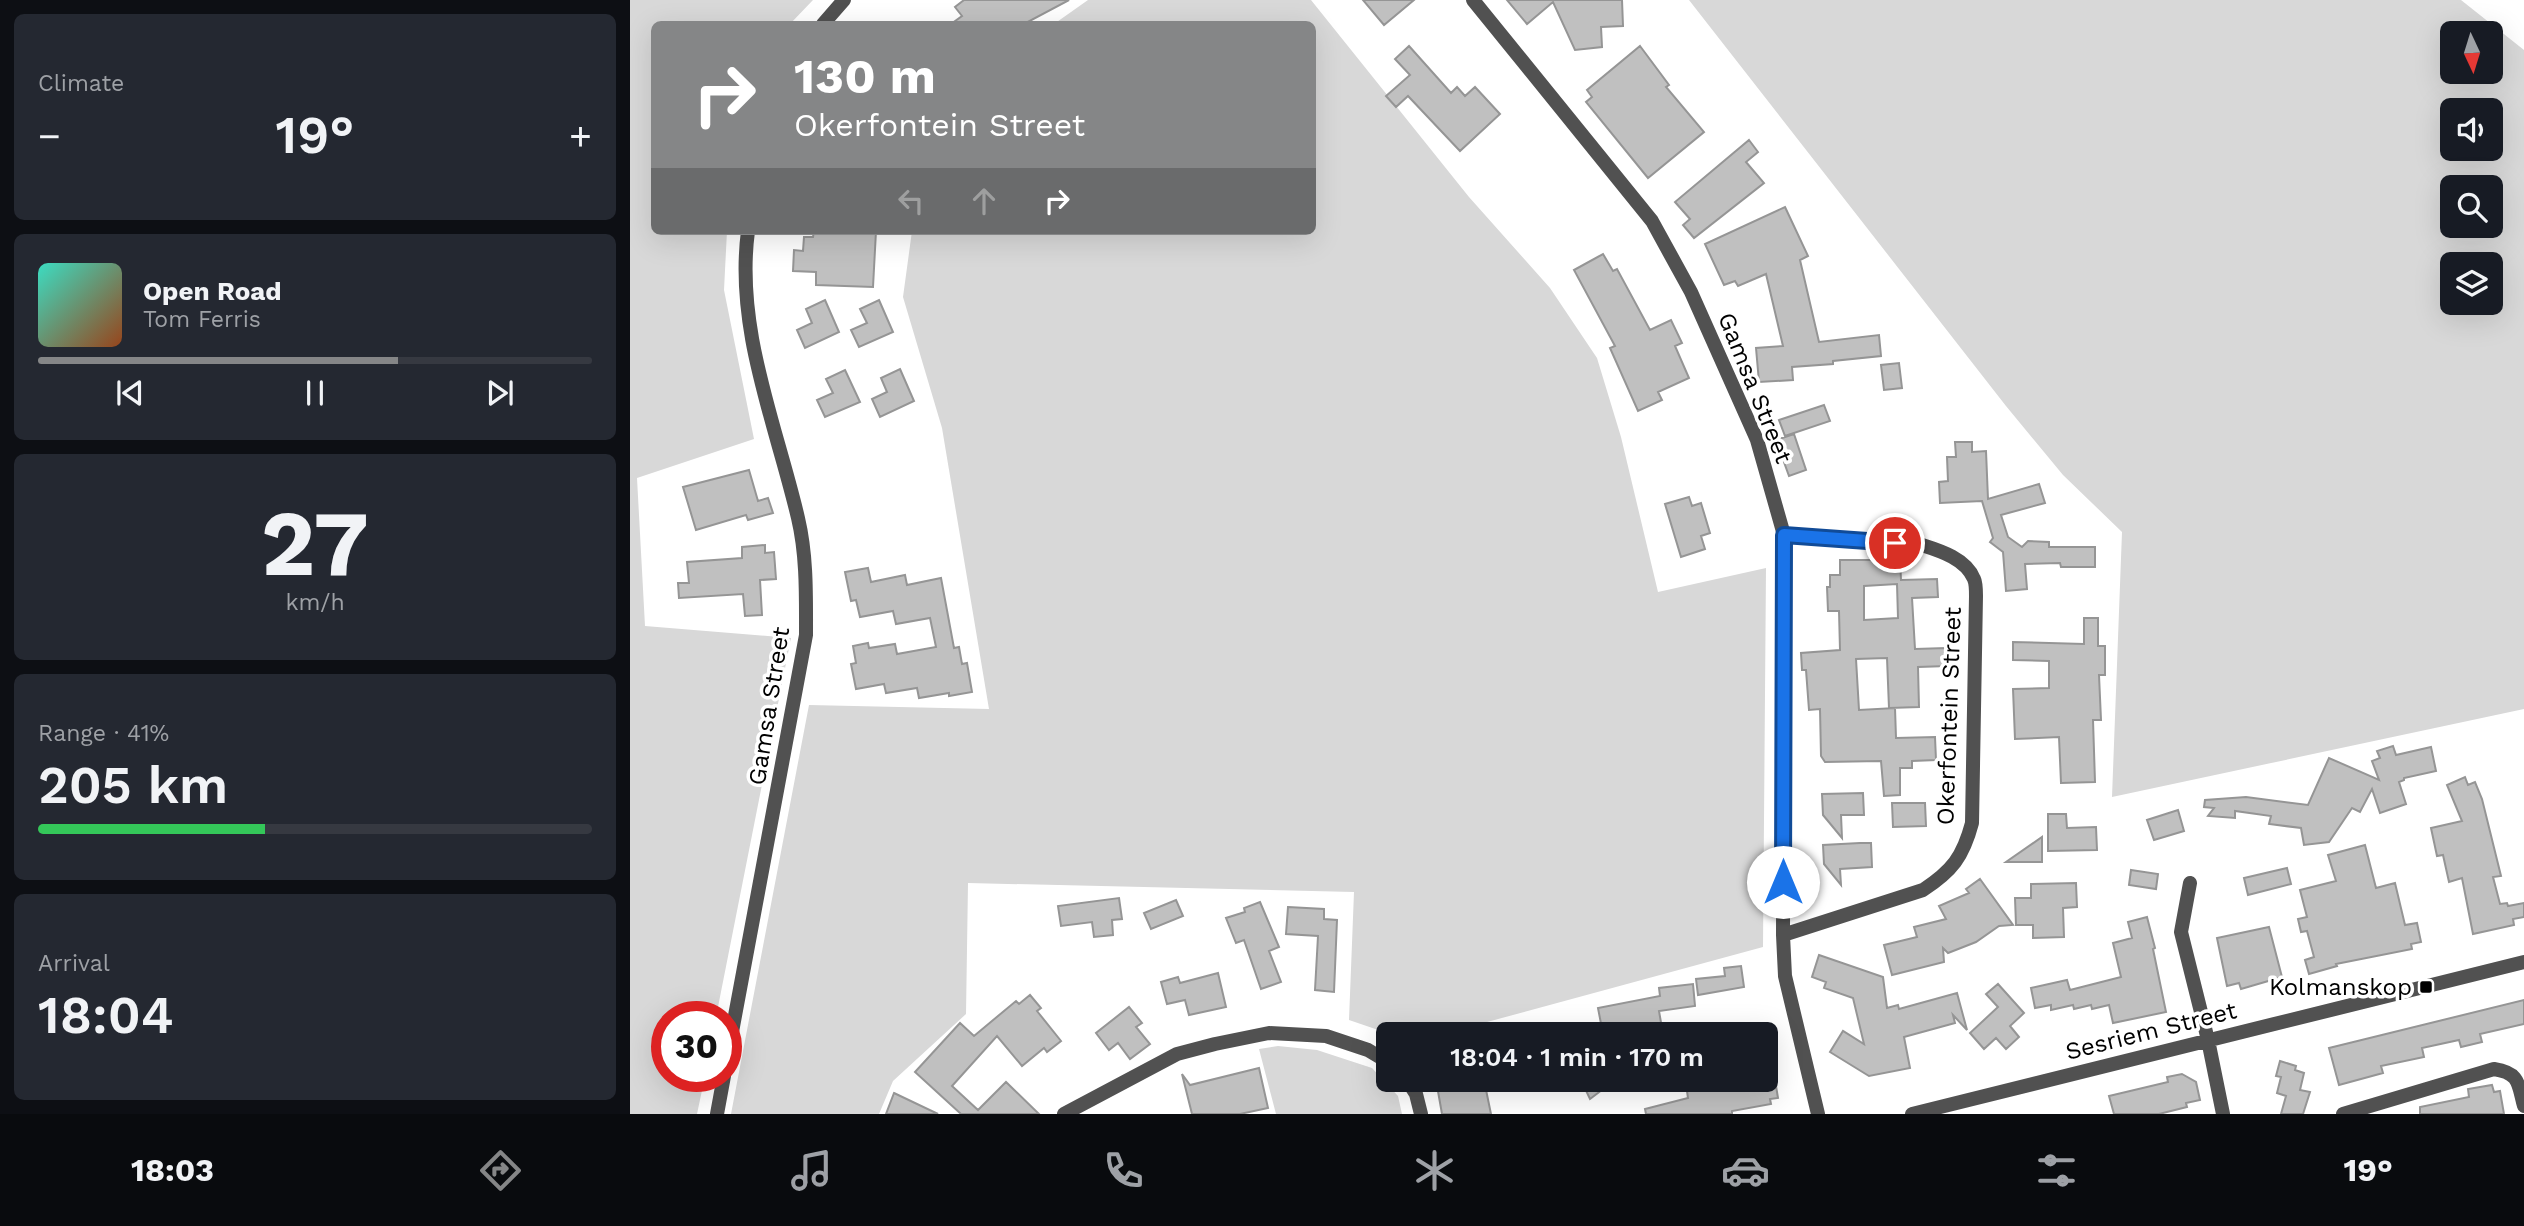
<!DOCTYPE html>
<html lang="en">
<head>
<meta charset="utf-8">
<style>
	:root { --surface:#171b24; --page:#242831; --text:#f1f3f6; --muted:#9ea1a6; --line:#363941; --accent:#858687 }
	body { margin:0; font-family:"Work Sans",sans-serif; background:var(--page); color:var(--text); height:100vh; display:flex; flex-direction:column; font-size:26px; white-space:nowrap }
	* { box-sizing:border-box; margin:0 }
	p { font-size:23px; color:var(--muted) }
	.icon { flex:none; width:38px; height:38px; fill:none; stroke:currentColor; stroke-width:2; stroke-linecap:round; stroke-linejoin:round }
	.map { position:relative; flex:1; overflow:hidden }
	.details { display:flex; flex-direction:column; gap:14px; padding:14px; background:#0d0f14; width:630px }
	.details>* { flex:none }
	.hud { position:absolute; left:21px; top:21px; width:665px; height:214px; border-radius:10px; box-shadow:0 7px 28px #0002; background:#858687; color:#fff; overflow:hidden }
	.needle { width:46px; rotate:176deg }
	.controls { position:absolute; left:1810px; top:21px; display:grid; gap:14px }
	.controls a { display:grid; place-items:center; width:63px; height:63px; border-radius:10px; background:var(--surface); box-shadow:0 7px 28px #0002; font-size:35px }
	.speed { position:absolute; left:21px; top:1001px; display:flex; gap:14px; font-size:35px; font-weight:700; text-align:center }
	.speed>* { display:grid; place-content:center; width:91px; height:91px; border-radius:50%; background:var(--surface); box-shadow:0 7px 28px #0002; line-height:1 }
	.speed .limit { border:10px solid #d22; background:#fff; color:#111 }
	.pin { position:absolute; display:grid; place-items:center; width:60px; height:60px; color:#fff; margin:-30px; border:4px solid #fff; border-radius:50%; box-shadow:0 2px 7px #0007 }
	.me { position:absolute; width:77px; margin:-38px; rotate:0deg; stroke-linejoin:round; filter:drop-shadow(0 0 5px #0008) }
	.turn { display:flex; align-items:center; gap:24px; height:147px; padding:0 28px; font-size:32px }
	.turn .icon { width:91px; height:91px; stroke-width:2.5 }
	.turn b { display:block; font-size:49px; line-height:60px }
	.lanes { display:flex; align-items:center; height:66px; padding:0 28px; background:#0003; justify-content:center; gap:35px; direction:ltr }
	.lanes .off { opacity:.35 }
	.big { font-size:52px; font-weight:600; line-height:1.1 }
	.details .tile { flex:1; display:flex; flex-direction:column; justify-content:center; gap:10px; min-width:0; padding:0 24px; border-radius:10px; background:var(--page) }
	.details .dial { align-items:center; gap:0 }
	.dial b { font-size:91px; line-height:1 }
	.song { display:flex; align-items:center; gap:21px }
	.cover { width:84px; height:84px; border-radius:10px; background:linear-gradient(135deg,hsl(170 70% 55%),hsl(20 70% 35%)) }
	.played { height:7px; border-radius:4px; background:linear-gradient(90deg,var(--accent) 65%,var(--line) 65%) }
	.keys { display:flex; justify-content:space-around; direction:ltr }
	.heat { display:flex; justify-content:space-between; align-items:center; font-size:38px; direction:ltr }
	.charge { height:10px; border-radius:5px; background:linear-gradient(90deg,#34c759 41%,var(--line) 0) }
	.trip { position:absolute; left:746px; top:1022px; width:402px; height:70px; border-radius:10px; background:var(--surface); box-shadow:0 7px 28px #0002; font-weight:600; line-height:70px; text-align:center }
	.menu { display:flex; height:112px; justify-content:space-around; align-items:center; background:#090b0e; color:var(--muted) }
	.menu .icon { width:49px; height:49px }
	.menu .current { color:var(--accent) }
	.menu b { font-size:32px; color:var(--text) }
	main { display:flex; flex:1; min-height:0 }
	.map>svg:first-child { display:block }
	.green { fill:#d8d8d8; fill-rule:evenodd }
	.building { fill:#c0c0c0; stroke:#959595; stroke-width:2; fill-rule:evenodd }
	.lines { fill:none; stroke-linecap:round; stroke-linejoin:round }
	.street { stroke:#515151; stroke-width:14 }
	.route-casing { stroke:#114b97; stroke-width:18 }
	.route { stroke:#1a73e8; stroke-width:12 }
	.poi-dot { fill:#000; stroke:#fff; stroke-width:2.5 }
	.labels { text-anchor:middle; stroke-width:7; stroke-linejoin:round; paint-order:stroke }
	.street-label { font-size:24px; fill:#000; stroke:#fff }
	.poi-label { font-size:24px; fill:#000; stroke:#fff; text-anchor:end }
</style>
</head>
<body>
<main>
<section class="details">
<div class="tile"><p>Climate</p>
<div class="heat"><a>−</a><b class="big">19°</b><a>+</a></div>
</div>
<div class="tile">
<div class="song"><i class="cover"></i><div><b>Open Road</b><p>Tom Ferris</p></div></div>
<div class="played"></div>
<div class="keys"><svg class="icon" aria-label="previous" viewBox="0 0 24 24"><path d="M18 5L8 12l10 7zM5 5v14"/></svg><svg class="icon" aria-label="pause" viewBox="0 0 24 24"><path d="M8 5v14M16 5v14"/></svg><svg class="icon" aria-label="next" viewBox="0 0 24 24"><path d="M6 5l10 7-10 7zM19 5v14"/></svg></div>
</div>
<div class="tile dial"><b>27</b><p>km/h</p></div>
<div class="tile"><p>Range · 41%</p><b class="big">205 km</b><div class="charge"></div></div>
<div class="tile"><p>Arrival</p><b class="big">18:04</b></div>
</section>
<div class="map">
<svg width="1894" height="1114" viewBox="0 0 1894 1114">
	<rect width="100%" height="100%" fill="#fff"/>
	<!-- green -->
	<path class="green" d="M 0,0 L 183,0 L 160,24 L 24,24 L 24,231 L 97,231 L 94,290 L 124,439 L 7,478 L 15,626 L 161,638 L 86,1017 L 37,1017 L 37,1076 L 75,1076 L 67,1114 L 0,1114 Z
		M 458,0 L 681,0 L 839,197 L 920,288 L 967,358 L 991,437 L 1028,592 L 1136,568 L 1133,947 L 813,1034 L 760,1034 L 719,1020 L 724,892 L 338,883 L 336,1014 L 263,1081 L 249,1114 L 101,1114 L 179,705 L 359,709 L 312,428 L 273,297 L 282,231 L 682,231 L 682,24 L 424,24 Z
		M 1059,0 L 1831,0 L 1894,50 L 1894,709 L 1482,797 L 1492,532 L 1433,475 L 1376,406 ZM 1860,33 L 1860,72 L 1822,72 L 1822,33 ZM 1860,110 L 1860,149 L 1822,149 L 1822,110 ZM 1860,187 L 1860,226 L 1822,226 L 1822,187 ZM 1860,264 L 1860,303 L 1822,303 L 1822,264 Z
		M 648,1046 L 687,1050 L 742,1068 L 768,1096 L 772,1114 L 646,1114 L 629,1049 Z"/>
	<!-- building -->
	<path class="building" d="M 334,0 L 439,0 L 394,24 L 321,24 L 332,16 L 325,7 Z
		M 733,0 L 784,0 L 754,25 Z
		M 877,0 L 992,0 L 993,26 L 971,27 L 972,47 L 945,50 L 923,2 L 897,24 Z
		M 779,46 L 821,93 L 827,87 L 835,96 L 845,87 L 870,114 L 830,151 L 778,96 L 766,107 L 756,96 L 780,75 L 765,59 Z
		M 1010,46 L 1039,85 L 1036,87 L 1074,132 L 1018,178 L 956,102 L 962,97 L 957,90 Z
		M 1119,140 L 1128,152 L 1116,162 L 1134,183 L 1064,238 L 1053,225 L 1060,219 L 1045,202 Z
		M 1155,207 L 1178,256 L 1170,260 L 1189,342 L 1249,335 L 1251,356 L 1203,361 L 1203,364 L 1162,367 L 1163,380 L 1129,382 L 1126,348 L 1153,346 L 1136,274 L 1108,286 L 1105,281 L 1094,285 L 1075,244 Z
		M 184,231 L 246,231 L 243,287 L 186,285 L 186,272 L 163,271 L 164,250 L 173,251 L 174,237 L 183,237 Z
		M 973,254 L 983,271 L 987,269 L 1020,330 L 1041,320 L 1052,343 L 1045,346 L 1059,378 L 1028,392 L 1032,400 L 1008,411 L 980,348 L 985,346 L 944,270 Z
		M 195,300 L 209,332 L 175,348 L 167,330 L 182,323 L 176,309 Z
		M 249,300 L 263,332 L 229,347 L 221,330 L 237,323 L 230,309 Z
		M 1269,363 L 1272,388 L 1254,390 L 1251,365 Z
		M 270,369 L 284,401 L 250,417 L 242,399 L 257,392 L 251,378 Z
		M 215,370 L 230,402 L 195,417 L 187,400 L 203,393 L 196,379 Z
		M 1194,405 L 1200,421 L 1155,436 L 1149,420 Z
		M 1164,434 L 1176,470 L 1159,476 L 1146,440 Z
		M 1325,442 L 1342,442 L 1342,452 L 1356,451 L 1358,499 L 1409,484 L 1415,503 L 1371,515 L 1378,537 L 1392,547 L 1398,541 L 1419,542 L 1419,547 L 1465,547 L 1465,567 L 1431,567 L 1430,563 L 1395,564 L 1397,589 L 1376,591 L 1373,552 L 1360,542 L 1363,538 L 1352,501 L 1310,503 L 1309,482 L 1318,481 L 1317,457 L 1326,457 Z
		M 119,470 L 128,501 L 138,498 L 143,513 L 118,520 L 116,515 L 66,530 L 53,487 Z
		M 1059,497 L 1062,506 L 1071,503 L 1080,533 L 1071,536 L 1075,549 L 1051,557 L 1035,504 Z
		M 135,545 L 135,553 L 144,552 L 146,579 L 130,580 L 132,615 L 115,616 L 113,594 L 49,598 L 48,583 L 59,583 L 57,562 L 112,558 L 112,547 Z
		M 1255,558 L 1270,558 L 1271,580 L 1307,579 L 1308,597 L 1282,598 L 1285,649 L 1316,648 L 1317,666 L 1288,667 L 1289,707 L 1259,708 L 1257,658 L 1226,659 L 1229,710 L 1265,708 L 1266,738 L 1305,737 L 1306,760 L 1282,761 L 1282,768 L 1270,768 L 1270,795 L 1254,796 L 1251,761 L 1195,762 L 1191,756 L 1190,709 L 1179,710 L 1176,670 L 1172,670 L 1171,653 L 1210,650 L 1209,611 L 1198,611 L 1197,587 L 1200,587 L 1200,575 L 1210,575 L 1210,560 L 1255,560 ZM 1267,584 L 1268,618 L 1234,620 L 1234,586 Z
		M 238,568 L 241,582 L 275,575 L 277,585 L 311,578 L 324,648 L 329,647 L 332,664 L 337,663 L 342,692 L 319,696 L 319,693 L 289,698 L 287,688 L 256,693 L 254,684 L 226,689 L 221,664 L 226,663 L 223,646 L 238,643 L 239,648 L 265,644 L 267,654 L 306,647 L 300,618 L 266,624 L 263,611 L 230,617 L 226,600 L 221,601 L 215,572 Z
		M 1454,618 L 1468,618 L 1468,646 L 1475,646 L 1475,675 L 1469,675 L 1471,720 L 1463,720 L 1465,782 L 1431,783 L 1429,737 L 1385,739 L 1383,689 L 1419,688 L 1419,661 L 1383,660 L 1383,642 L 1454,644 Z
		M 1763,746 L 1766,755 L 1801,747 L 1806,771 L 1774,778 L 1774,780 L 1769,782 L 1776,804 L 1750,813 L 1742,789 L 1730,812 L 1722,808 L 1699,842 L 1674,845 L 1671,828 L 1639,824 L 1641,816 L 1605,811 L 1605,818 L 1578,816 L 1584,808 L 1574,807 L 1575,800 L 1616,797 L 1678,805 L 1699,758 L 1749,780 L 1742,761 L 1750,758 L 1747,751 Z
		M 1835,777 L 1838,785 L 1845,782 L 1852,799 L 1871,876 L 1863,877 L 1870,904 L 1877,903 L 1878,906 L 1894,903 L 1894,917 L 1883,919 L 1884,925 L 1843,934 L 1832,878 L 1819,882 L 1813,855 L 1807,856 L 1801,828 L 1832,821 L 1817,785 Z
		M 1233,793 L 1234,815 L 1211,815 L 1212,838 L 1193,815 L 1192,794 Z
		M 1262,803 L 1295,803 L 1296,826 L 1263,827 Z
		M 1548,810 L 1554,831 L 1524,840 L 1517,820 Z
		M 1418,814 L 1436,814 L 1437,828 L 1466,827 L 1467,850 L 1418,851 Z
		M 1412,837 L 1412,862 L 1376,862 Z
		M 1230,843 L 1241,843 L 1242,867 L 1210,869 L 1211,885 L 1194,864 L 1193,845 Z
		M 1735,845 L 1746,888 L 1765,883 L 1775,925 L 1787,923 L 1791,942 L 1781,944 L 1782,949 L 1706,964 L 1707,966 L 1679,974 L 1675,960 L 1684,957 L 1677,931 L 1671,932 L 1668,919 L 1677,917 L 1670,890 L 1706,881 L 1698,855 Z
		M 1657,868 L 1661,884 L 1618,895 L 1614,878 Z
		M 1501,870 L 1528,874 L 1526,889 L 1499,885 Z
		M 1350,879 L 1383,925 L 1369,926 L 1346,942 L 1318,953 L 1313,948 L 1314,962 L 1262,975 L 1254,945 L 1287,937 L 1284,927 L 1316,919 L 1309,906 L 1339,893 L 1336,889 Z
		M 1446,883 L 1447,907 L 1433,908 L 1434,937 L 1403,938 L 1403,925 L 1386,925 L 1385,898 L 1401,898 L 1401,884 Z
		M 489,898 L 492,919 L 482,920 L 483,935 L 464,937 L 462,922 L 431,926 L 428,906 Z
		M 546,900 L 553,916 L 521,929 L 514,913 Z
		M 630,902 L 649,947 L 639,951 L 651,982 L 631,989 L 614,940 L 606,943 L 596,918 L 615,912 L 614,908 Z
		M 658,907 L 694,909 L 694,919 L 707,920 L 704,992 L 685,990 L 688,936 L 656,934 Z
		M 1517,917 L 1525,948 L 1523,949 L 1536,1012 L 1483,1023 L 1479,1005 L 1462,1009 L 1461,1005 L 1444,1009 L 1443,1005 L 1421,1010 L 1421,1005 L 1405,1008 L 1401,988 L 1437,980 L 1440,990 L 1491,977 L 1483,943 L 1502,938 L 1498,922 Z
		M 1639,927 L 1652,977 L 1611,989 L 1609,983 L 1597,986 L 1587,938 Z
		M 1189,955 L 1253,977 L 1257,1008 L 1268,1005 L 1269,1009 L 1327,993 L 1337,1030 L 1323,1015 L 1325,1023 L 1274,1037 L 1280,1068 L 1239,1076 L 1200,1052 L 1213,1031 L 1234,1044 L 1223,998 L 1194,988 L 1196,982 L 1182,977 Z
		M 1111,966 L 1114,987 L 1068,995 L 1066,979 L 1095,976 L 1094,968 Z
		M 588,973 L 596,1007 L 559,1015 L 555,1000 L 537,1004 L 531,982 L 548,977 L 550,983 Z
		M 1063,984 L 1065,1006 L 1029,1011 L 1033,1034 L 1018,1034 L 1016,1027 L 973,1034 L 968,1008 L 1030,996 L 1029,988 Z
		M 1368,984 L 1394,1013 L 1380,1026 L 1389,1037 L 1376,1049 L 1366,1038 L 1354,1049 L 1340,1033 L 1368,1007 L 1356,994 Z
		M 400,995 L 411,1008 L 407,1011 L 431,1041 L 417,1052 L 414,1048 L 392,1066 L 367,1036 L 322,1086 L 348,1110 L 376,1082 L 409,1114 L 331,1114 L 285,1072 L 330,1023 L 344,1036 L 386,1001 L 389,1004 Z
		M 1894,1000 L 1894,1024 L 1850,1034 L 1852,1042 L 1831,1047 L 1829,1040 L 1792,1048 L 1794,1057 L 1751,1066 L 1753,1073 L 1709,1085 L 1699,1048 Z
		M 499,1007 L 512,1023 L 506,1027 L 520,1044 L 500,1059 L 488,1043 L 479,1050 L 466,1033 Z
		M 1650,1061 L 1666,1066 L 1665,1070 L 1674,1073 L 1670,1090 L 1680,1092 L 1673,1114 L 1651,1114 L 1656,1096 L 1647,1093 L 1651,1077 L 1646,1076 Z
		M 629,1068 L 638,1108 L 610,1114 L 562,1114 L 552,1074 L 560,1085 Z
		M 1552,1074 L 1566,1082 L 1570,1100 L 1556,1103 L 1557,1107 L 1529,1114 L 1484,1114 L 1479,1096 L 1538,1082 L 1537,1077 Z
		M 806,1080 L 854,1080 L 861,1114 L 812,1114 Z
		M 951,1080 L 985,1080 L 960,1099 Z
		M 1089,1080 L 1145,1080 L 1148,1098 L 1140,1099 L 1141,1104 L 1102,1111 L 1102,1114 L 1016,1114 L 1015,1109 L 1058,1098 L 1057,1091 L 1090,1085 Z
		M 1862,1085 L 1864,1092 L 1870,1091 L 1874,1114 L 1790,1114 L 1790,1107 L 1839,1097 L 1838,1089 Z
		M 264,1093 L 308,1114 L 256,1114 Z"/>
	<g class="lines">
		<!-- street -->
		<path class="street" d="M 843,0 L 1022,221 L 1061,292 L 1127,440 L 1154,535 L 1153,935 L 1155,976 L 1188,1114
			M 193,24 L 214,0
			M 1560,883 L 1551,932 L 1578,1040 L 1593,1114
			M 1153,935 L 1293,890 C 1322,871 1333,857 1342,823 L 1346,596 C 1346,591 1346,583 1344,579 C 1336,559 1311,551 1292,545 L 1154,535
			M 96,1064 L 176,635 C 176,596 177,556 168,518 C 146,424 105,329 118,231
			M 777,1080 L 786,1094 L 791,1114
			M 87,1114 L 94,1076
			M 434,1114 L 547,1054 L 585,1044 L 639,1033 L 696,1036 L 738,1050 L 758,1062
			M 1282,1114 L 1894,962
			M 1713,1114 L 1864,1069 C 1890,1073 1888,1084 1894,1106"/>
	</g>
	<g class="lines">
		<defs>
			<path id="route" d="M 1153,882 L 1154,535 L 1265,543"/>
		</defs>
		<!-- route casing -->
		<use href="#route" class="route-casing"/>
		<!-- route -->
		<use href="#route" class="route"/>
	</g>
	<!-- markers -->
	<rect class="poi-dot" x="1789" y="980" width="14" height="14" rx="3.5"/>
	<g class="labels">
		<!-- street labels -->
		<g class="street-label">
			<text transform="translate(1125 388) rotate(68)" y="8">Gamsa Street</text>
			<text transform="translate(139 706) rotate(-81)" y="8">Gamsa Street</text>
			<text transform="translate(1319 716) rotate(-88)" y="8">Okerfontein Street</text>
			<text transform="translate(1521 1031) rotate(-14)" y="8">Sesriem Street</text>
		</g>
		<!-- poi labels -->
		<g class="poi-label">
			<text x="1782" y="995">Kolmanskop</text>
		</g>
	</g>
</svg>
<div class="controls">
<a><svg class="needle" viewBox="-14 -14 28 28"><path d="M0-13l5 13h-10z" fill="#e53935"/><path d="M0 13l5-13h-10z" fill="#9ea1a6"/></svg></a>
<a><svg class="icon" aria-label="sound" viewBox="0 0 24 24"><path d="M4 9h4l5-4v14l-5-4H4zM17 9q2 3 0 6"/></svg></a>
<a><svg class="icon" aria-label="search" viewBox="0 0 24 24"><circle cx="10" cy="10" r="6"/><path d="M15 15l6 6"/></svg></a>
<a><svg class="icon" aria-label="layers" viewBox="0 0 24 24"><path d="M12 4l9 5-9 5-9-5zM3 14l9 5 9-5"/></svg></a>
</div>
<div class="speed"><div class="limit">30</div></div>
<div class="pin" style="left:1265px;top:543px;background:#d93025"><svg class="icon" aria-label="arrive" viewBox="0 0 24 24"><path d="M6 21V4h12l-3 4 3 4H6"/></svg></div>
<svg class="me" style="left:1153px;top:882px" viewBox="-20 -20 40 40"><circle r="19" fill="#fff"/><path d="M0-13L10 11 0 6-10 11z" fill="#1a73e8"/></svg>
<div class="trip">18:04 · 1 min · 170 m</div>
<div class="hud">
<div class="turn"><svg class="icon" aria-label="right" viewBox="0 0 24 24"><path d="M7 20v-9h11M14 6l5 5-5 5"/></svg><div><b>130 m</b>Okerfontein Street</div></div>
<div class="lanes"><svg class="icon off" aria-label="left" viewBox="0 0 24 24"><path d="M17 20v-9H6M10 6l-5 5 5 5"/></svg><svg class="icon off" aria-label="ahead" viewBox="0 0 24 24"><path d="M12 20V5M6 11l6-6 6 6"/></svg><svg class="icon" aria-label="right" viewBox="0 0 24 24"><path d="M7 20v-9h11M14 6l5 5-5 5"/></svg></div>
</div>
</div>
</main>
<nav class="menu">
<b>18:03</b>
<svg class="icon current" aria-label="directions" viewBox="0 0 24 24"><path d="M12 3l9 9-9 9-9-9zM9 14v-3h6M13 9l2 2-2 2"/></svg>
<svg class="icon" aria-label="music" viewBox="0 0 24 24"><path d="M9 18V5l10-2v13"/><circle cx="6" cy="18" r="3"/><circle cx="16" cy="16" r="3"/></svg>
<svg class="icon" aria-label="phone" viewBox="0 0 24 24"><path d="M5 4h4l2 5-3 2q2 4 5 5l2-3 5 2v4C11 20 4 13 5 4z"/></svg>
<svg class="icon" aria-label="climate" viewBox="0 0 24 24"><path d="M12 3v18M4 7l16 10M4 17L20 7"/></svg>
<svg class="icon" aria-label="car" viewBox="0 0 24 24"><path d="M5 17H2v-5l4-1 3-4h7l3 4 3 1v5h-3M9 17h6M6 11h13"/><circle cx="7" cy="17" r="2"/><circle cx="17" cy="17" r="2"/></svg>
<svg class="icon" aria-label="filters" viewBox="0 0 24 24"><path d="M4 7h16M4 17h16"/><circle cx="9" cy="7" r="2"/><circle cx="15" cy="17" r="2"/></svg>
<b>19°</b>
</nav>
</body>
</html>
